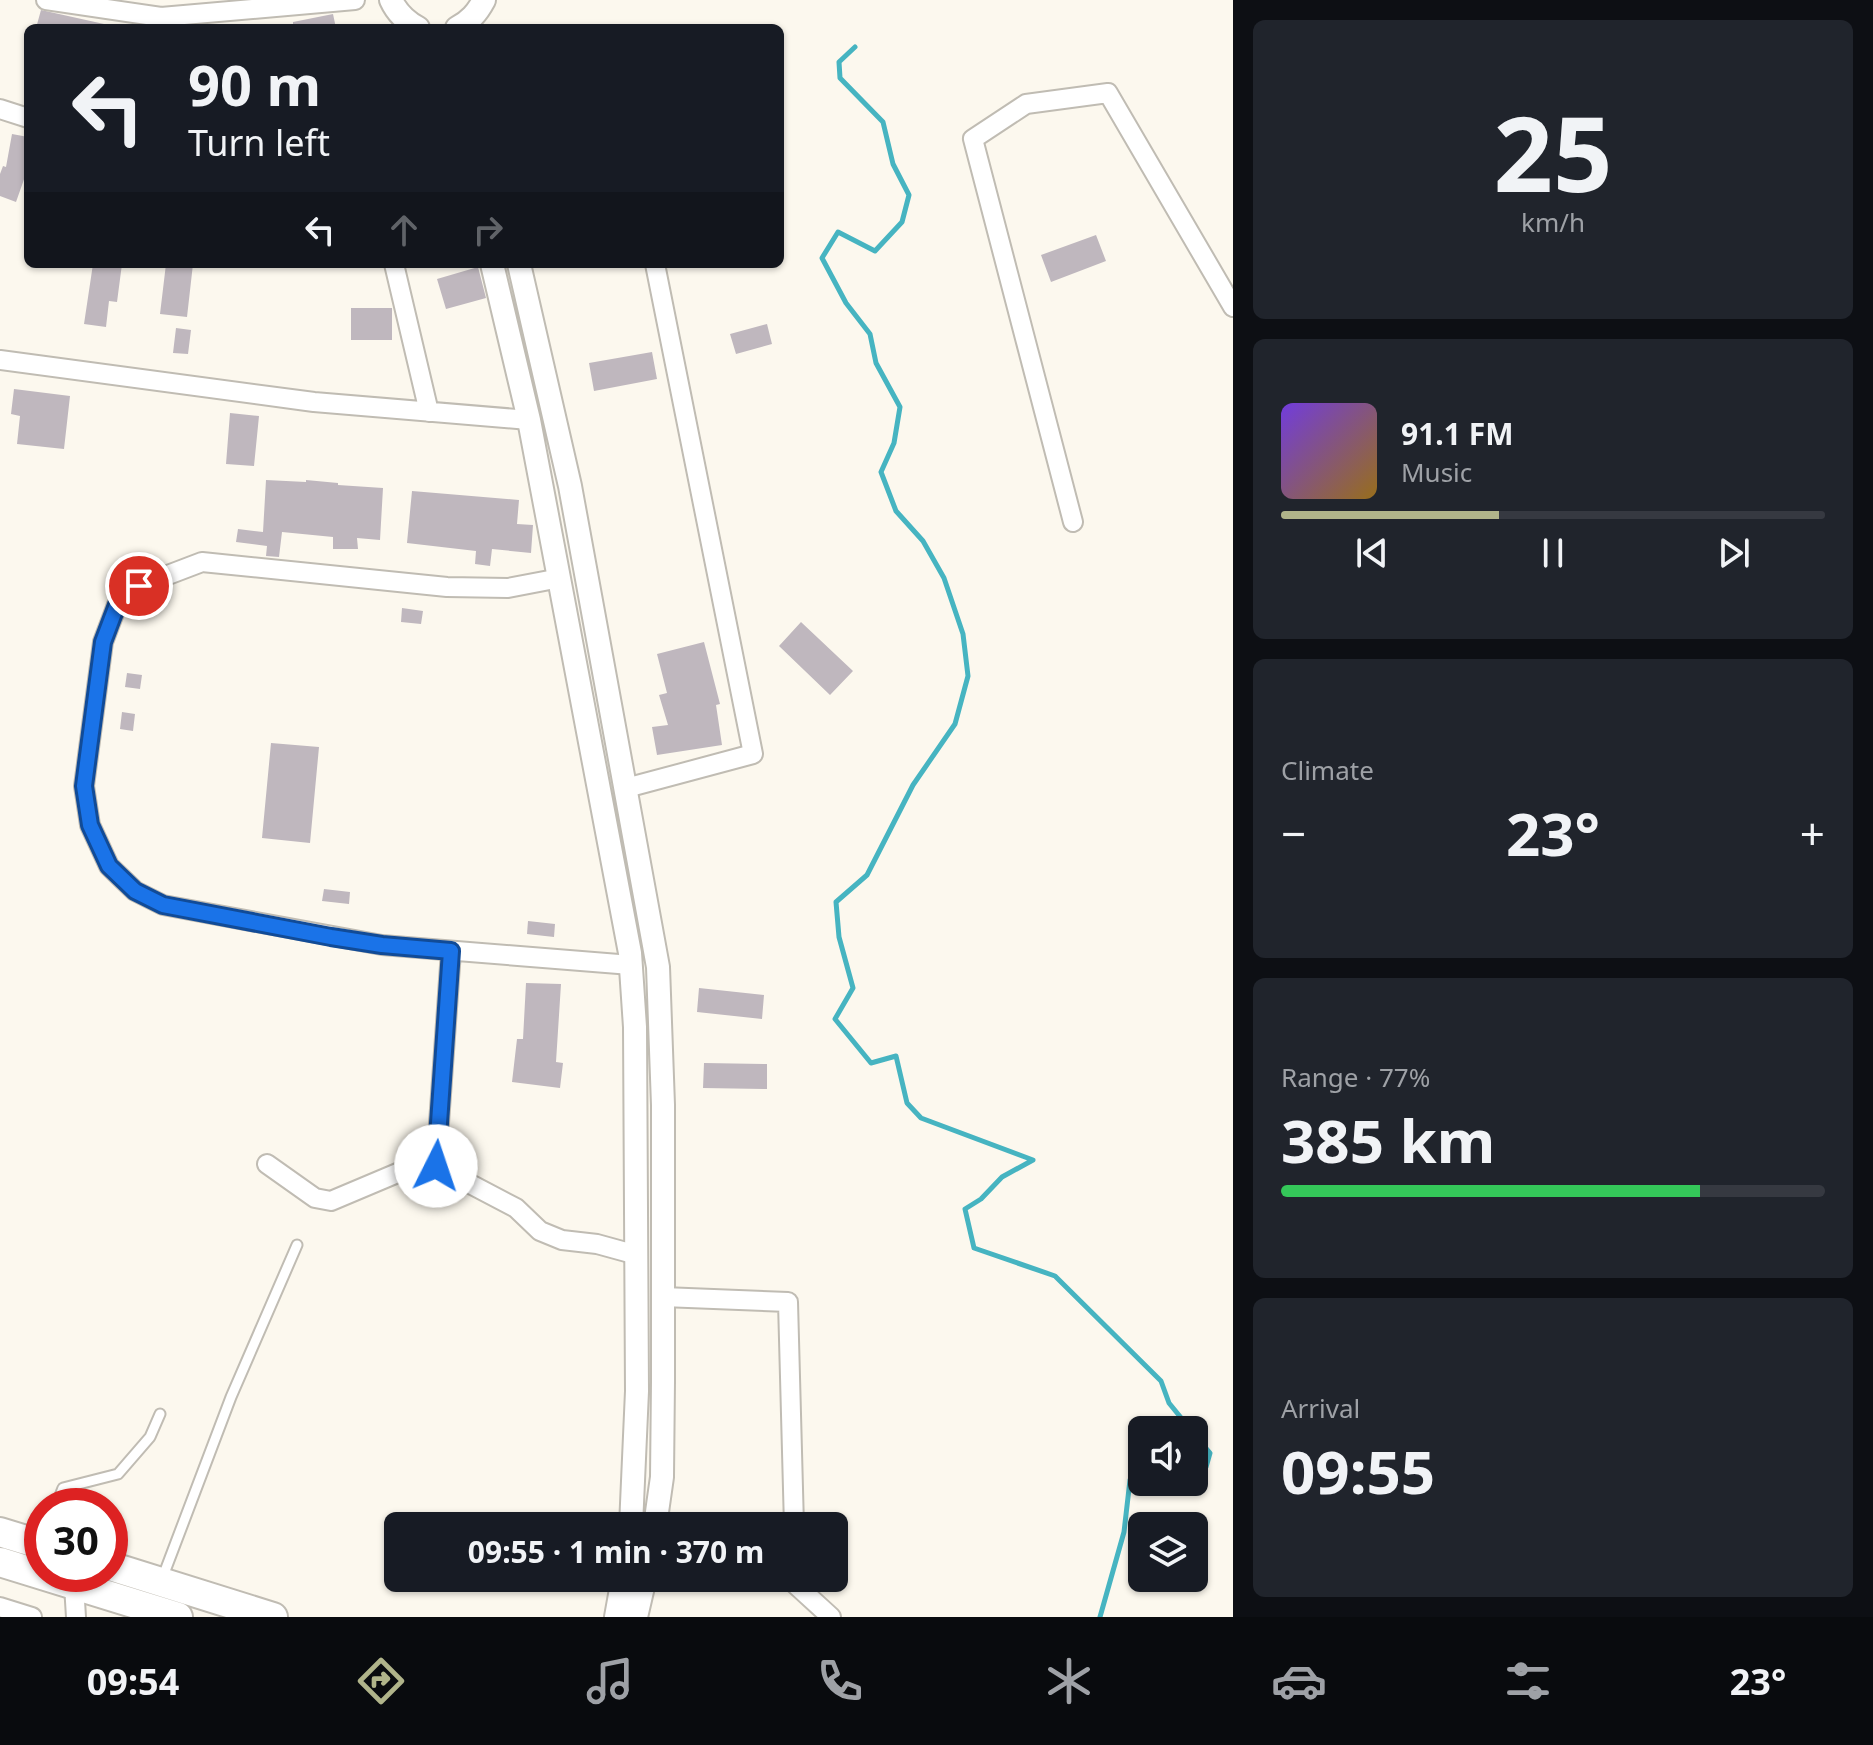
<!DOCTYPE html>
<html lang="en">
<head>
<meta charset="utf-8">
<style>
	:root { --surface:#171b24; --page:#20242c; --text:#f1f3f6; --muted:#9ea1a6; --line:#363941; --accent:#b0b48a }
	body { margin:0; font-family:"Noto Sans",sans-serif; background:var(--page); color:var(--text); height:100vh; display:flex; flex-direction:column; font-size:30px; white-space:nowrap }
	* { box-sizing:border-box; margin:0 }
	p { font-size:26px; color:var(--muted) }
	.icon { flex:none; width:44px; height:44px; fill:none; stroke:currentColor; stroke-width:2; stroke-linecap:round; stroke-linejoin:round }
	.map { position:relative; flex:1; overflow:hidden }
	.panel { display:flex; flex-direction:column; gap:20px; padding:20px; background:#0d0f14; width:640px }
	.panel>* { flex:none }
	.banner { position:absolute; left:24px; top:24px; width:760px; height:244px; border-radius:12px; box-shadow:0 2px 6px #0004; background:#171b24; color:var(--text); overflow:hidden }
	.controls { position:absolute; left:1128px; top:1416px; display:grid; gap:16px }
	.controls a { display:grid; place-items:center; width:80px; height:80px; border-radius:12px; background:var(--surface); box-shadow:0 2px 6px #0004; font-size:40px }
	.speed { position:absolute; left:24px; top:1488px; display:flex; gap:16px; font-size:40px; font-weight:700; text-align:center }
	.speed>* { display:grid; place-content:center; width:104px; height:104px; border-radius:50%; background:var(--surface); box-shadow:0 2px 6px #0004; line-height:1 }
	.speed .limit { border:12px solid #d22; background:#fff; color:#111 }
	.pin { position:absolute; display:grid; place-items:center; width:68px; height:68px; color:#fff; margin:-34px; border:4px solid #fff; border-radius:50%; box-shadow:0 2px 8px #0007 }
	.me { position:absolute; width:88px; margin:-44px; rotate:4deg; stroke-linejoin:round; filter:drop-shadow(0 0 6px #0008) }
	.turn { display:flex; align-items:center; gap:28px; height:168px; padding:0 32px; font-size:36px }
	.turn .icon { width:104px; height:104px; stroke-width:2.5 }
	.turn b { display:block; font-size:56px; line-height:68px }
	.lanes { display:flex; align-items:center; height:76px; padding:0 32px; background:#0003; justify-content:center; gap:40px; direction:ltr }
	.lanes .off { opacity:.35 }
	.big { font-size:60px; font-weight:700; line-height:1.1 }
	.panel .widget { flex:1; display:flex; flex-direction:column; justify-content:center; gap:12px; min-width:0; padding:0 28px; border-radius:12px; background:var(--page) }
	.panel .dial { align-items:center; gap:0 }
	.dial b { font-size:104px; line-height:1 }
	.song { display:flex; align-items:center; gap:24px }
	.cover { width:96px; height:96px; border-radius:12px; background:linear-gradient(135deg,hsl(260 70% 55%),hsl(40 70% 35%)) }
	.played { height:8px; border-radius:4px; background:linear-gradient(90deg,var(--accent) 40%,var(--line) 40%) }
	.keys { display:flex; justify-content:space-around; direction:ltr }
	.heat { display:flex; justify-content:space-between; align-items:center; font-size:44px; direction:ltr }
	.charge { height:12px; border-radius:6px; background:linear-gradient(90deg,#34c759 77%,var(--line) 0) }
	.trip { position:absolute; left:384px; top:1512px; width:464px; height:80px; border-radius:12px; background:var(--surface); box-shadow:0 2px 6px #0004; font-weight:700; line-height:80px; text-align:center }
	.tabs { display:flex; height:128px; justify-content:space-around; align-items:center; background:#090b0e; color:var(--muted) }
	.tabs .icon { width:56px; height:56px }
	.tabs .selected { color:var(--accent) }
	.tabs b { font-size:36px; color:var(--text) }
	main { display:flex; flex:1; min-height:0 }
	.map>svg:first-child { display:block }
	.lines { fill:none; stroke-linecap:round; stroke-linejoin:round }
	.stream { stroke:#46b4c1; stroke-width:5 }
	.building { fill:#bfb7be }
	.service-casing { stroke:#c0bcb3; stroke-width:13 }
	.minor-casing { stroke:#c0bcb3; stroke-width:22 }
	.tertiary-casing { stroke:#c0bcb3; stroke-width:26 }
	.primary-casing { stroke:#c0bcb3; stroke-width:32 }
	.service { stroke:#fff; stroke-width:9 }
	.minor { stroke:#fff; stroke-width:18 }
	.tertiary { stroke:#fff; stroke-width:22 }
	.primary { stroke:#fff; stroke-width:28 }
	.route-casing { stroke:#114b97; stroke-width:20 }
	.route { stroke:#1a73e8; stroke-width:14 }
</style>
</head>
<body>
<main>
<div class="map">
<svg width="1233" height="1617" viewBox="0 0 1233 1617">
	<rect width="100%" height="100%" fill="#fcf8ee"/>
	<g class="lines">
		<!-- stream -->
		<path class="stream" d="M 855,47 L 839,62 L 840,78 L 883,122 L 893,164 L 909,195 L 902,222 L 875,251 L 838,232 L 822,258 L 846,303 L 870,334 L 876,363 L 900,407 L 894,443 L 881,472 L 896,511 L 923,541 L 944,578 L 963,634 L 968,676 L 955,724 L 913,785 L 867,875 L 836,902 L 839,937 L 853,988 L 835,1019 L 871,1063 L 896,1056 L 907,1103 L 921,1118 L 1033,1160 L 1002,1177 L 981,1199 L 965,1209 L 974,1248 L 1055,1276 L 1161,1381 L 1169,1403 L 1191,1430
			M 1194,1434 L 1210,1453 L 1206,1467 L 1194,1468
			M 1100,1617 L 1124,1532 L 1130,1480 L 1142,1458"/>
	</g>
	<!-- building -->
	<path class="building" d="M 41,10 L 104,24 L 104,28 L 36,28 Z
		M 333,14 L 336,28 L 293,28 L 293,22 Z
		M 12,134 L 28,137 L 28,168 L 16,202 L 0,196 L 0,174 L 3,166 L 6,167 Z
		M 1096,235 L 1106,261 L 1051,282 L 1041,255 Z
		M 93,264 L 122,264 L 117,302 L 109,301 L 106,327 L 84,324 Z
		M 166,264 L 193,264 L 187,317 L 160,314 Z
		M 478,267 L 486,298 L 446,309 L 437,279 Z
		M 351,308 L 392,308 L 392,340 L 351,340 Z
		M 767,324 L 772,344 L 736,354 L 730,334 Z
		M 176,328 L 191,330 L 188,354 L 173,353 Z
		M 652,352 L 657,379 L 594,391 L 589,363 Z
		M 14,389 L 70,396 L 64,449 L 17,444 L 20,416 L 11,414 Z
		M 230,413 L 259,416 L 254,466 L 226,464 Z
		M 266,480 L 306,482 L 306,480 L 338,483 L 338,485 L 383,488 L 380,540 L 357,538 L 358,549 L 333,549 L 333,537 L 282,532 L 279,557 L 266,556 L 267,546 L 236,542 L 238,529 L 263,532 Z
		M 412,491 L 519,500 L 517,524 L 533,525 L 531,553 L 492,549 L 490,566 L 475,564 L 476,551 L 407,543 Z
		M 402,608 L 423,611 L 421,624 L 401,622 Z
		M 801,622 L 853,671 L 830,695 L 779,646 Z
		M 704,642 L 720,704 L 716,705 L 722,745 L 657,755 L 652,727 L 668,725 L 659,695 L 667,693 L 657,654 Z
		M 127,673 L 142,675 L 140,689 L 125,687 Z
		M 122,712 L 135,714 L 133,731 L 120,729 Z
		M 271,743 L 319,747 L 310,843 L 262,838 Z
		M 324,889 L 350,892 L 349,904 L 322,901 Z
		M 528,921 L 555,924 L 554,937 L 527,934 Z
		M 526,983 L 561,984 L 556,1062 L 563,1063 L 560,1088 L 512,1082 L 517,1039 L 523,1039 Z
		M 699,988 L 764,995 L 762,1019 L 697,1012 Z
		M 704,1063 L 767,1064 L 767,1089 L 703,1088 Z"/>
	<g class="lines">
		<defs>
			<path id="service" d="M 56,1506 L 63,1488 L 118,1474 L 150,1437 L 160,1414
				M 162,1579 L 231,1397 L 297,1245"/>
			<path id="minor" d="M 46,0 L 161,17 L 355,0
				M 0,109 L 28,118
				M 394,264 L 429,412
				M 0,360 L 314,402 L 529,420
				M 1073,522 L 973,139 L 1026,104 L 1108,93 L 1233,307
				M 560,578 L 508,588 L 447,587 L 202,562 L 139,586 L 117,605 L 103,642 L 84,786 L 90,825 L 109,866 L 135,891 L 163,905 L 382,945 L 631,965
				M 626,788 L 753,754 L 655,264
				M 267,1164 L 315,1198 L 331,1201 L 414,1166 L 436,1166 L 516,1208 L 540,1231 L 562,1240 L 597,1244 L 637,1255
				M 436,1166 L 451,951
				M 663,1297 L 788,1302 L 794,1526
				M 796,1578 L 796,1585 L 831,1617
				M 74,1585 L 76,1617
				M 0,1607 L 32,1617"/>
			<path id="tertiary" d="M 391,0 C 397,13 405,21 418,28
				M 457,28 C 470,21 477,13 484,0
				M 492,264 L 529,420 L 630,953 L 635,1027 L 637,1391 L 631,1526
				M 519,264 L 570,486 L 658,967 L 663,1105 L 663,1381 L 662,1477 L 655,1526
				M 616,1617 L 623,1578
				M 636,1617 L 645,1578"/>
			<path id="primary" d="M 0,1532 L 42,1545
				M 0,1562 L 178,1617
				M 110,1566 L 273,1617"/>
		</defs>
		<!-- service casing -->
		<use href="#service" class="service-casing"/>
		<!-- minor casing -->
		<use href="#minor" class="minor-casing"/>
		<!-- tertiary casing -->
		<use href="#tertiary" class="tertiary-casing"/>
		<!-- primary casing -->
		<use href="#primary" class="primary-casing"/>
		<!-- service -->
		<use href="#service" class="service"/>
		<!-- minor -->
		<use href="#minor" class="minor"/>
		<!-- tertiary -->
		<use href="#tertiary" class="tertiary"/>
		<!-- primary -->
		<use href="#primary" class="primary"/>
	</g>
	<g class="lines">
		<defs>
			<path id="route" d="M 139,586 L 117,605 L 103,642 L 84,786 L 90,825 L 109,866 L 135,891 L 163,905 L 331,937 L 382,945 L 451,951 L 436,1166"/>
		</defs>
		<!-- route casing -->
		<use href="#route" class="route-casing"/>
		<!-- route -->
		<use href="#route" class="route"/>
	</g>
</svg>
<div class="controls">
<a><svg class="icon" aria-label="sound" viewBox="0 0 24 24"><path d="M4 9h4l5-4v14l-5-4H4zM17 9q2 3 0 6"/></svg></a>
<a><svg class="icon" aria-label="layers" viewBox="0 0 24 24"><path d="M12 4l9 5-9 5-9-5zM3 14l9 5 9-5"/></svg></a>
</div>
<div class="speed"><div class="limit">30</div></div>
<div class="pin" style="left:139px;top:586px;background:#d93025"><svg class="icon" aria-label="arrive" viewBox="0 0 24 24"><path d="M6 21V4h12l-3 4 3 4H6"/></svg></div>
<svg class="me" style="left:436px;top:1166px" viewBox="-20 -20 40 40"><circle r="19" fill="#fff"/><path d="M0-13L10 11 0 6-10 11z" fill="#1a73e8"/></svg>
<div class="trip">09:55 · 1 min · 370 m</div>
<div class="banner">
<div class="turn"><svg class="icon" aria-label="left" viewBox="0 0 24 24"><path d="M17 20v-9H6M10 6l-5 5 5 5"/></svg><div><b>90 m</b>Turn left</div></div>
<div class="lanes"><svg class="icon" aria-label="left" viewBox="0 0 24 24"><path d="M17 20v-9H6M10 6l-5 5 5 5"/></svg><svg class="icon off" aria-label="ahead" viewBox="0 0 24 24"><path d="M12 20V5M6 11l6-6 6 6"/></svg><svg class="icon off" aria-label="right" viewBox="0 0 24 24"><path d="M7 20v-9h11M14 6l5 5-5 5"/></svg></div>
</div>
</div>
<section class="panel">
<div class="widget dial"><b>25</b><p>km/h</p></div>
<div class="widget">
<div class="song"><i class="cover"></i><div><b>91.1 FM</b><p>Music</p></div></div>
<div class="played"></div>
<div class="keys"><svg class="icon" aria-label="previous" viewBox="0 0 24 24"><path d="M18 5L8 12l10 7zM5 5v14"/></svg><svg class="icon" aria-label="pause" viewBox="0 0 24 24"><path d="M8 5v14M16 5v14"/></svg><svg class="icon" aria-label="next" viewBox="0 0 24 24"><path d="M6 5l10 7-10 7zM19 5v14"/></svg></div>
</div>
<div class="widget"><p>Climate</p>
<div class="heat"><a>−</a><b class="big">23°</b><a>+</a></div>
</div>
<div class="widget"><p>Range · 77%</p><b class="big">385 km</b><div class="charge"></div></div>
<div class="widget"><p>Arrival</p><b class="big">09:55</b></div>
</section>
</main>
<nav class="tabs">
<b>09:54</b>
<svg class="icon selected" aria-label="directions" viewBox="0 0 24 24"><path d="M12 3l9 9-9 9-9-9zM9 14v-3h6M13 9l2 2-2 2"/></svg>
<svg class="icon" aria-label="music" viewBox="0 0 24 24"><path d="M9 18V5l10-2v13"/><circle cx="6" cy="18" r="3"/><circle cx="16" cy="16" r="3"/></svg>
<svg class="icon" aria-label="phone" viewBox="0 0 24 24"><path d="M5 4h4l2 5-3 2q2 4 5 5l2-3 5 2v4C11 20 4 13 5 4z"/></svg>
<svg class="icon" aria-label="climate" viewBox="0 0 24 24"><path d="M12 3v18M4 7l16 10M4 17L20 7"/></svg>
<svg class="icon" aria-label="car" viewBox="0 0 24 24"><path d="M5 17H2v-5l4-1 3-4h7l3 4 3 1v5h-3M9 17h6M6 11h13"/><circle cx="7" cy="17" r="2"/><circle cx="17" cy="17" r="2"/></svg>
<svg class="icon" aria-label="filters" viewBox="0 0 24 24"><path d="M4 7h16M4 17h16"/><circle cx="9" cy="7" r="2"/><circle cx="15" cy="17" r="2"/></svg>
<b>23°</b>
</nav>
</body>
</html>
